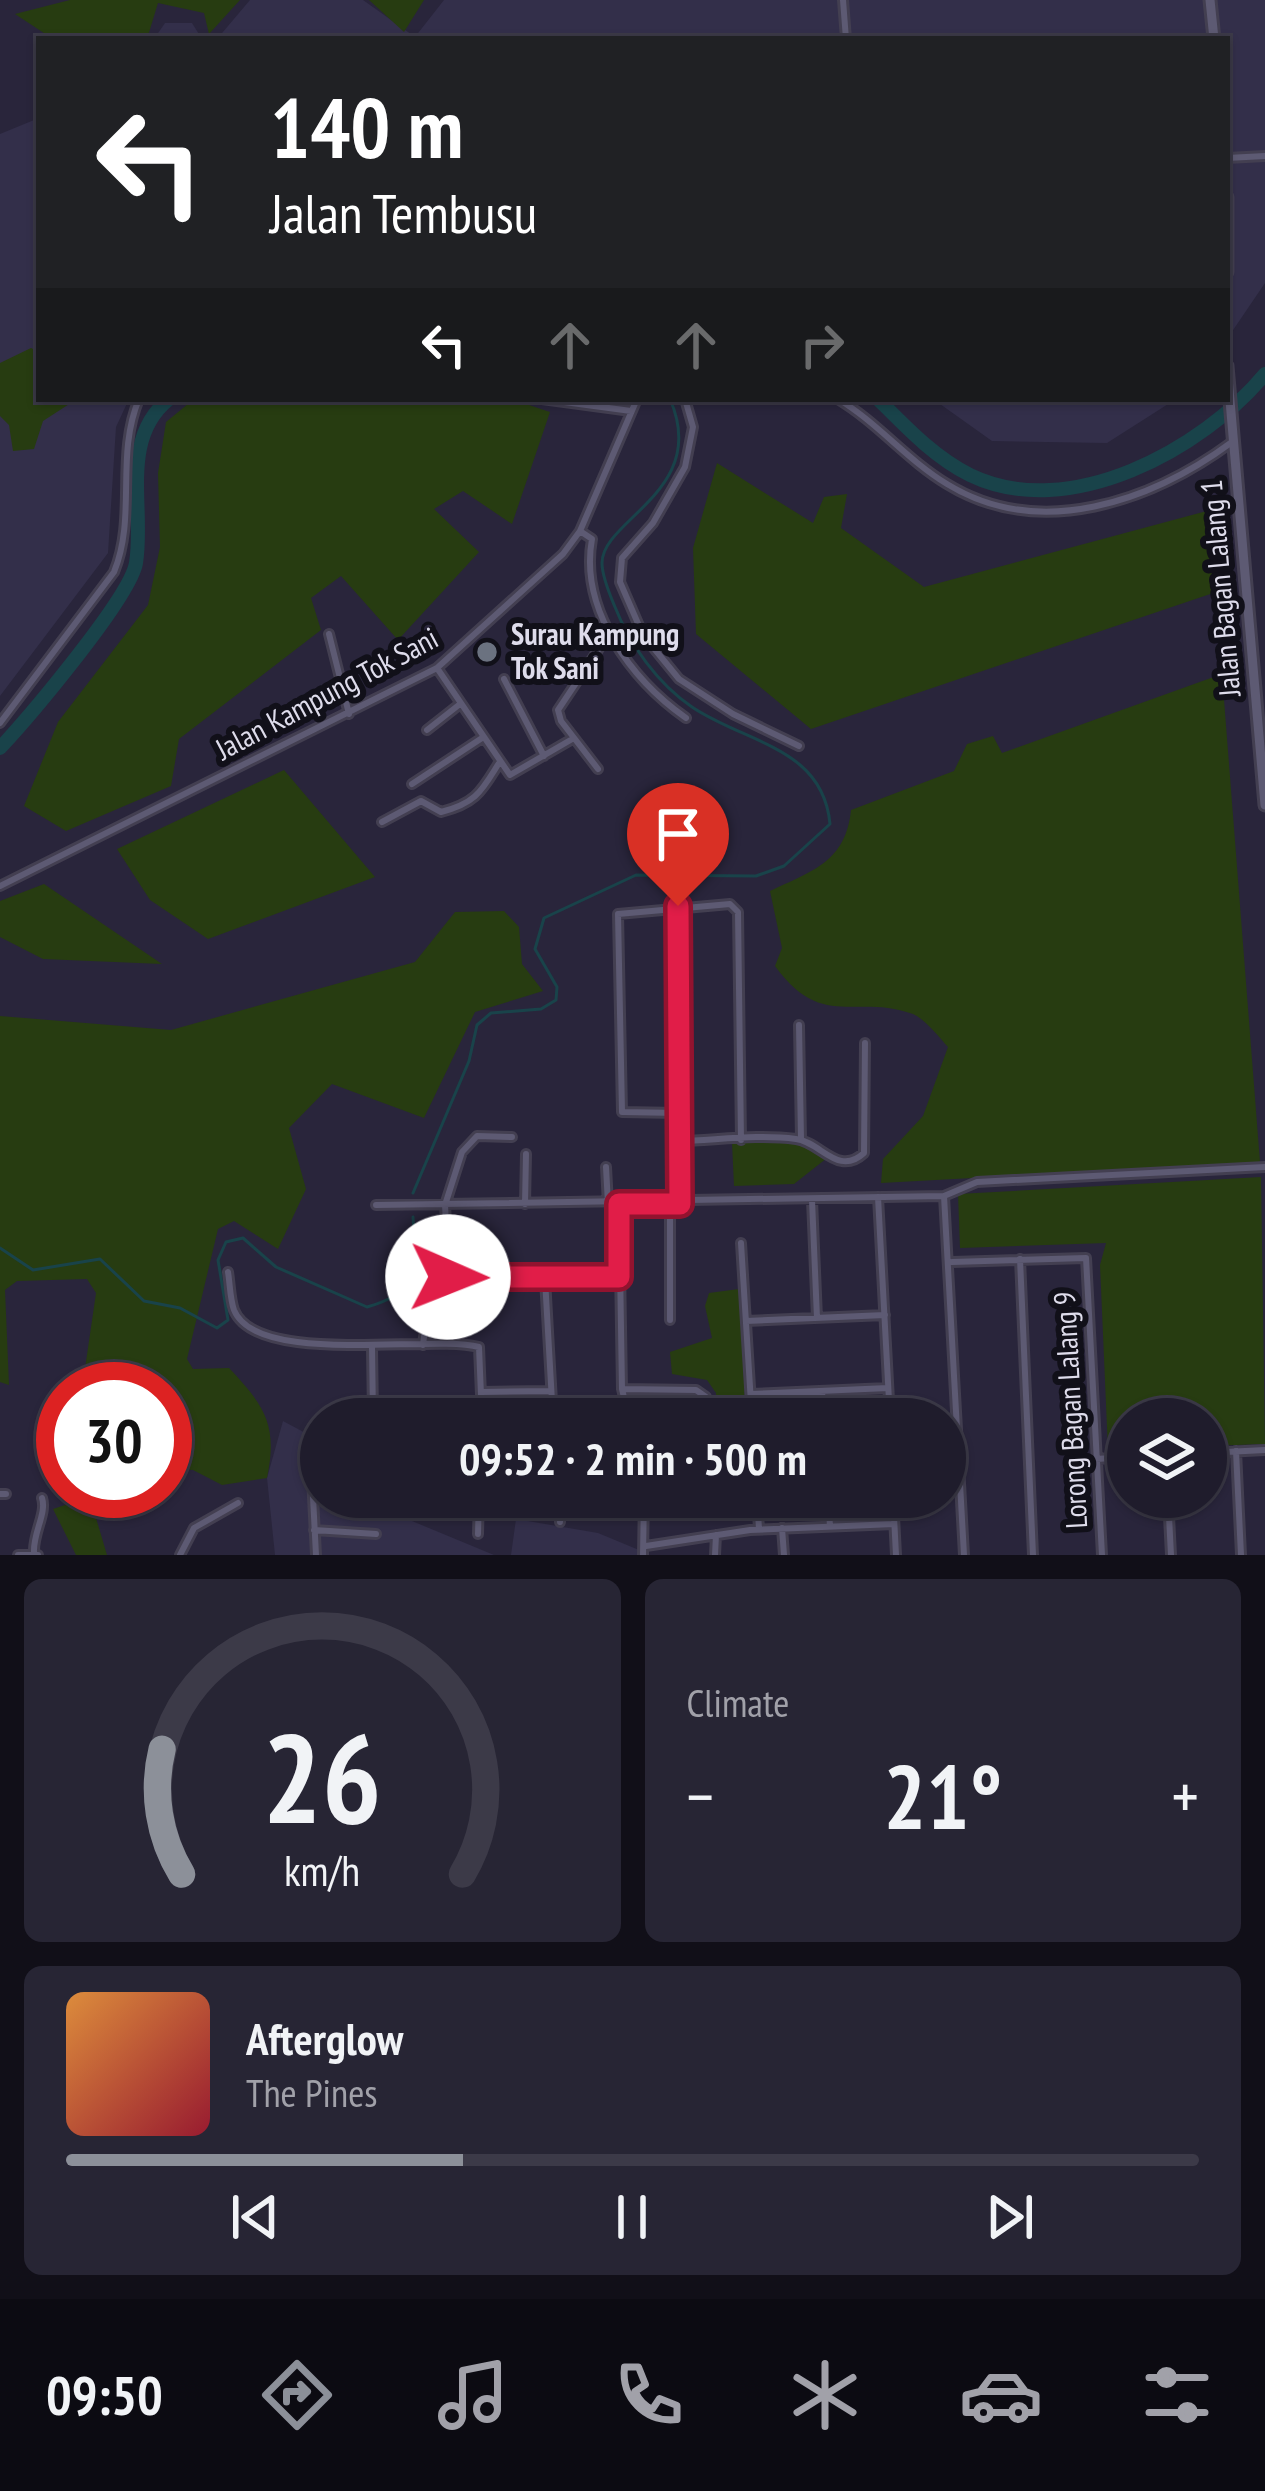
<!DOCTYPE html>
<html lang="en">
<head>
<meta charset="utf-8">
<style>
	:root { --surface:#1f1c2c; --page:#272534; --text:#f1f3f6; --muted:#a1a1a9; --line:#3c3a48; --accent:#8c9099 }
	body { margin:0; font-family:"PT Sans Narrow",sans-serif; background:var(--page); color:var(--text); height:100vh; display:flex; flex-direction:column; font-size:45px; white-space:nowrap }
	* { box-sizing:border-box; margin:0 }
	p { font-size:39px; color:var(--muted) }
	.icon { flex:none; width:66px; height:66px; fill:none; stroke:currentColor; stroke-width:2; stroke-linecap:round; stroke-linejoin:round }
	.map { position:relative; height:1555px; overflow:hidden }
	.side { display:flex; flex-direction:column; gap:24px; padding:24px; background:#110f18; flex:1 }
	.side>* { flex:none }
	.hud { position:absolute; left:36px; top:36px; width:1194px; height:366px; border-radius:0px; box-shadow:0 3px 9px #0004,0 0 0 3px var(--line); background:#202124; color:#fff; overflow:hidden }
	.buttons { position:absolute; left:1107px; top:1398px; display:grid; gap:24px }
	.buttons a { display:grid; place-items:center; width:120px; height:120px; border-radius:50%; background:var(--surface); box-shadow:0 3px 9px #0004,0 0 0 3px var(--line); font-size:60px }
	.speed { position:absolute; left:36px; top:1362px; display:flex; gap:24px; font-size:60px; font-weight:700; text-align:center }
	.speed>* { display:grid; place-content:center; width:156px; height:156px; border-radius:50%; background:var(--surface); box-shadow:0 3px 9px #0004,0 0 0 3px var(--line); line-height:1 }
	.speed .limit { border:18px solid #d22; background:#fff; color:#111 }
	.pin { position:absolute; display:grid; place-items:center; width:102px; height:102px; color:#fff; margin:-123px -51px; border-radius:50% 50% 50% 0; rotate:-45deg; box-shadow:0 0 12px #0007 }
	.pin .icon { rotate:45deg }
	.me { position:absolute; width:132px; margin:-66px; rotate:91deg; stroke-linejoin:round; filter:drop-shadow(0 0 9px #0008) }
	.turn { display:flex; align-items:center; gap:42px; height:252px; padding:0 36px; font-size:54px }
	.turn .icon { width:156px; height:156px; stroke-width:2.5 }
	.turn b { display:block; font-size:84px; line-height:102px }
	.lanes { display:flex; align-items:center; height:114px; padding:0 36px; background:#0003; justify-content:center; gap:60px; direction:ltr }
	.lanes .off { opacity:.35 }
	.big { font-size:90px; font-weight:700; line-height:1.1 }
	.side .widget { flex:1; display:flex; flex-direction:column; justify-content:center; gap:18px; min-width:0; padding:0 42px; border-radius:18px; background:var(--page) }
	.side .dial { align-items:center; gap:0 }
	.dial svg { height:312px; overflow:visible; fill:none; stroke:var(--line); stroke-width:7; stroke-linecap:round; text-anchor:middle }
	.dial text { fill:var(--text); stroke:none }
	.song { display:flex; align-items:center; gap:36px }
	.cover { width:144px; height:144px; border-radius:18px; background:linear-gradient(135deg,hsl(30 70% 55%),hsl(350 70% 35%)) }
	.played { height:12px; border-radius:6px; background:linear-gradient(90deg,var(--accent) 35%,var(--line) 35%) }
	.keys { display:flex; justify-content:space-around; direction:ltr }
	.heat { display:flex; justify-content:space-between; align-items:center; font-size:66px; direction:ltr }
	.side .tiles { flex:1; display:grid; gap:24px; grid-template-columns:1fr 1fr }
	.widget:last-child { grid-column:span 2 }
	.trip { position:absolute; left:300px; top:1398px; width:666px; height:120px; border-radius:60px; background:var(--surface); box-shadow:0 3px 9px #0004,0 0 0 3px var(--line); font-weight:700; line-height:120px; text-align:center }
	.menu { display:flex; height:192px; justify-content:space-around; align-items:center; background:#0c0b12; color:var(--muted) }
	.menu .icon { width:84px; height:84px }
	.menu .current { color:var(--accent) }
	.menu b { font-size:54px; color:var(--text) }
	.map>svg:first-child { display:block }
	.built { fill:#332f4a }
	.green { fill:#273c11 }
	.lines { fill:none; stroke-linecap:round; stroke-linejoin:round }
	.stream { stroke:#19434a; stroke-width:3 }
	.river { stroke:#19434a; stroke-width:14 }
	.street-casing { stroke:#433f51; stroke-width:12 }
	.secondary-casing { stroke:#433f51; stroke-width:15 }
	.street { stroke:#5d5a73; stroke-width:6 }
	.secondary { stroke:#5d5a73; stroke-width:9 }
	.route-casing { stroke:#92132f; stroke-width:30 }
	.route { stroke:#e11d48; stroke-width:21 }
	.worship-dot { fill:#6b7280; stroke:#111019; stroke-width:4.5 }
	.labels { text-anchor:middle; stroke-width:12; stroke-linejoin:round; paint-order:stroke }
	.street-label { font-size:30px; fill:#dedceb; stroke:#111019 }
	.poi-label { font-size:30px; font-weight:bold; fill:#dedceb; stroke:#111019; text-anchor:start }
</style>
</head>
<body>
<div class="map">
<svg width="1265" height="1555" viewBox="0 0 1265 1555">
	<rect width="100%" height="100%" fill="#29253b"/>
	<!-- built -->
	<path class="built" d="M 250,0 L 363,0 L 415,37 L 444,0 L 1265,0 L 1265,283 L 1227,339 L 1227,39 L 217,39 Z
		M 165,23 L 192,23 L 202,39 L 154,39 Z
		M 39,118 L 39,399 L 129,399 L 116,427 L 108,553 L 0,696 L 0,134 Z
		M 933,399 L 1176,399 L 1107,443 L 992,441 Z
		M 283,1421 L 311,1436 L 321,1459 L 321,1497 L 382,1497 L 393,1520 L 412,1521 L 494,1555 L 275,1555 L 267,1478 Z
		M 516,1519 L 598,1533 L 639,1550 L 638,1555 L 511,1555 Z"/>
	<!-- green -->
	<path class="green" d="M 70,0 L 240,0 L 209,34 L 204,13 L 158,3 L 147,39 L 53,39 L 15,14 Z
		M 369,0 L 424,0 L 404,32 Z
		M 31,348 L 39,352 L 39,399 L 77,399 L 43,421 L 34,449 L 13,451 L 9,425 L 0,416 L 0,363 Z
		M 194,399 L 511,399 L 550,412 L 512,524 L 463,491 L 434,509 L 479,552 L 398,640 L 341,576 L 311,598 L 321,630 L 179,739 L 171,786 L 66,831 L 24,806 L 58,722 L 148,605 L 160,547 L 158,473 L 166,422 Z
		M 717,463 L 813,523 L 824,497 L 847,494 L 841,528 L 924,587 L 1218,508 L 1231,587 L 811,729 L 696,634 L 693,548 Z
		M 1222,674 L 1260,1162 L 881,1183 L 883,1159 L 923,1116 L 948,1047 C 939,1037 925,1019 913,1014 C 856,993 822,1031 775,966 L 782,948 L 770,891 C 813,871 846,861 851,810 L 954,771 L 967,744 L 993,736 L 1002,753 Z
		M 284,770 L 375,877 L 208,939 L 150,900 L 117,849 Z
		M 44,884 L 162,964 L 43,959 L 0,937 L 0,901 Z
		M 504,911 L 519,927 L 522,964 L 543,991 L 475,1012 L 424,1118 L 332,1084 L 289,1128 L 306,1189 L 278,1249 L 234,1221 L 218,1229 L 187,1359 L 193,1369 L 229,1368 C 265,1406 278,1425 267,1478 L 222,1485 L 193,1470 L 165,1469 L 165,1389 L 82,1389 L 96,1293 L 87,1279 L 17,1281 L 5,1290 L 9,1385 L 0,1382 L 0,1016 L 171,1030 L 415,962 L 455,912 Z
		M 799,1142 L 827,1158 L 794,1184 L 734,1186 L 732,1143 Z
		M 1261,1177 L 1265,1444 L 1206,1446 L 1206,1419 L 1128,1419 L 1128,1449 L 1108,1450 L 1100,1265 L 1106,1243 L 960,1248 L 958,1194 Z
		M 739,1289 L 746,1419 L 716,1419 L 716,1393 L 707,1380 L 672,1374 L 670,1352 L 712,1338 L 705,1306 L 709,1293 Z
		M 66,1491 L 88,1491 L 107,1555 L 76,1555 L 53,1509 L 68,1504 Z"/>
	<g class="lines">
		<!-- stream -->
		<path class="stream" d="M 413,1193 L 469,1061 L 477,1025 L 491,1013 L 541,1009 L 556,1000 L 557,987 L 535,949 L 544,918 L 636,875 L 756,876 L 784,866 L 830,824 C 823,747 745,743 692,707 C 658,684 630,645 615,607 C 610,595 602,577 602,563 C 602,519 710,491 670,399
			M 0,1248 L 33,1270 L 100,1259 L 144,1301 L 180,1308 L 217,1328 L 228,1320 L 218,1260 L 226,1242 L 243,1238 L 276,1267 L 367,1307 C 422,1292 416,1266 413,1217"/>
		<!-- river -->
		<path class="river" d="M 878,399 C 906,427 934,457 970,475 C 1069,523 1203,449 1265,374
			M 0,748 C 28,718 130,598 136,563 C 145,508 119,439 169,399"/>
		<defs>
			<path id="street" d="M 843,0 L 846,39
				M 1227,158 L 1265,156
				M 542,399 L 631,411
				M 685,399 L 693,427 L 685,467 L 653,523 L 622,558 L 620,582 L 643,635 L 679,679 L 733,714 L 799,746
				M 838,399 C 878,423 907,460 947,484 C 1040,541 1152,501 1232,442
				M 580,531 L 592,539 C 579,610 632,680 686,718
				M 329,634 L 349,714
				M 437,668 L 510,775 L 574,738
				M 504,679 L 544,756
				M 0,723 L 114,572 C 137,516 115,456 139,399
				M 427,730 L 460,704
				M 598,769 L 561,721 L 558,710 L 610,632
				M 412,784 L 482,738
				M 382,822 L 421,801 L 441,812 C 477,803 482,790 499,763
				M 0,886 L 437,668 L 563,554 L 580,531 L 637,399
				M 678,906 L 680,1204
				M 799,1025 L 801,1139
				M 679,1113 L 622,1112 L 618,914 L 730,904 L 738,912 L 741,1140
				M 680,1141 C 717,1140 759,1134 796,1139 C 821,1142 838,1177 864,1153 L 865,1043
				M 606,1167 L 608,1204
				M 944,1196 L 964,1555
				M 944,1196 L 977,1182 L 1265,1167
				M 878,1197 L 890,1419
				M 812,1200 L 817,1318
				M 525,1204 L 526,1154
				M 619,1204 L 622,1389 L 629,1419
				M 376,1205 L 944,1196
				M 741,1243 L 752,1419
				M 1020,1259 L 1033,1555
				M 952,1262 L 1086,1258 L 1102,1555
				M 228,1272 C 230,1284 230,1299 234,1310 C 257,1367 432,1334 479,1347 L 482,1419
				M 449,1277 L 619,1277
				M 545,1279 L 553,1419
				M 670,1320 L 670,1204
				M 746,1321 L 885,1315
				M 423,1345 L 426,1321 L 449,1277 L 445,1205 L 462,1152 L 477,1136 L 512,1137
				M 372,1348 L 373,1415
				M 622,1389 L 696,1390 L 706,1397 L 709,1419
				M 822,1391 L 824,1419
				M 482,1392 L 549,1391
				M 751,1394 L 888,1388
				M 373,1415 L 473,1411
				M 1236,1451 L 1241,1555
				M 1206,1453 L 1265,1450
				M 311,1458 L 316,1555
				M 1096,1459 L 1128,1457
				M 0,1494 L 6,1494
				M 757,1497 L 759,1529
				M 828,1497 L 830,1526
				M 893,1497 L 896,1555
				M 1168,1497 L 1171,1555
				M 560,1522 L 561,1497
				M 782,1528 L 784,1555
				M 314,1530 L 376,1534
				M 478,1534 L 479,1497
				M 646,1546 L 750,1530 L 894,1524
				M 34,1552 C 33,1533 47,1513 42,1498
				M 18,1555 L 38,1555
				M 180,1555 L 194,1528 L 238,1503
				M 643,1555 L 644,1497
				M 715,1555 L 716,1535"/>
			<path id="secondary" d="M 1210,0 L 1214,39
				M 1227,197 L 1227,272
				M 1227,366 L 1265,805"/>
		</defs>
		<!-- street casing -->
		<use href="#street" class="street-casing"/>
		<!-- secondary casing -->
		<use href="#secondary" class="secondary-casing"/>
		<!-- street -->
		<use href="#street" class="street"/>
		<!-- secondary -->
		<use href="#secondary" class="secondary"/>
	</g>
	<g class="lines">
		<defs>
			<path id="route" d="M 448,1277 L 619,1277 L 619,1204 L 680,1204 L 678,906"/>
		</defs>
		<!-- route casing -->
		<use href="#route" class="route-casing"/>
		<!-- route -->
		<use href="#route" class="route"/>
	</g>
	<!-- markers -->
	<circle class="worship-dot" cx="487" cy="652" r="12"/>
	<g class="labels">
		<!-- street labels -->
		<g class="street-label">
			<text transform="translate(1221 588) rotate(-95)" y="10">Jalan Bagan Lalang 1</text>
			<text transform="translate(327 694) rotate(-28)" y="10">Jalan Kampung Tok Sani</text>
			<text transform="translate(1071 1410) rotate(-93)" y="10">Lorong Bagan Lalang 9</text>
		</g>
		<!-- poi labels -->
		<g class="poi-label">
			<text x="511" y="645">Surau Kampung<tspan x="511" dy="34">Tok Sani</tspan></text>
		</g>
	</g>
</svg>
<div class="buttons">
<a><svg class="icon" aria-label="layers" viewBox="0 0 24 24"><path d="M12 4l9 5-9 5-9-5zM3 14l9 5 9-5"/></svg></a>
</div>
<div class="speed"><div class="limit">30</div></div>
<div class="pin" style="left:678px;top:906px;background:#d93025"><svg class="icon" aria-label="arrive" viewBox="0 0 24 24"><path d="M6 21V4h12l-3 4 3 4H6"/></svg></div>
<svg class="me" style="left:448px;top:1277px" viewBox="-20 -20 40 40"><circle r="19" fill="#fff"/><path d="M0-13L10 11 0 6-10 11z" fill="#e11d48"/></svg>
<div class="trip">09:52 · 2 min · 500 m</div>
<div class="hud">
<div class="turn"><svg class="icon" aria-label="left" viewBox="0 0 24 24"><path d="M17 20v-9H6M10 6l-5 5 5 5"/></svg><div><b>140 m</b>Jalan Tembusu</div></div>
<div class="lanes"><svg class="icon" aria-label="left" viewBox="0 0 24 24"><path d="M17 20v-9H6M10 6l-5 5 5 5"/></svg><svg class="icon off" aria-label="ahead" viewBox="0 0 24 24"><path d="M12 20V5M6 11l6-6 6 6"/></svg><svg class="icon off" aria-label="ahead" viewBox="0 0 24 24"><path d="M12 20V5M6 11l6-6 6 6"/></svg><svg class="icon off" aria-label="right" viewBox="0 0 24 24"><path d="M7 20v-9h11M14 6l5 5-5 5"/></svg></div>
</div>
</div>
<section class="side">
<div class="tiles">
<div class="widget dial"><svg viewBox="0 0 100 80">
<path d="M14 69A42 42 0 1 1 86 69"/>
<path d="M14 69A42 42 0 0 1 9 37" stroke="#8c9099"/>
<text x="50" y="56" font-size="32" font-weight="700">26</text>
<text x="50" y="72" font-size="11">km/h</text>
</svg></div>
<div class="widget"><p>Climate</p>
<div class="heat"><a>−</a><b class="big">21°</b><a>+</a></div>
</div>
<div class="widget">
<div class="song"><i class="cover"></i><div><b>Afterglow</b><p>The Pines</p></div></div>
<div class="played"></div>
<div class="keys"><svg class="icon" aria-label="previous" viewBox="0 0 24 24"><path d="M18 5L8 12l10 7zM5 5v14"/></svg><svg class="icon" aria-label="pause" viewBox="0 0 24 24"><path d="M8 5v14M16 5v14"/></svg><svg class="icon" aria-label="next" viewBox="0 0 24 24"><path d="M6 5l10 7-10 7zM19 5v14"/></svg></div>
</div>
</div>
</section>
<nav class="menu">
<b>09:50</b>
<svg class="icon current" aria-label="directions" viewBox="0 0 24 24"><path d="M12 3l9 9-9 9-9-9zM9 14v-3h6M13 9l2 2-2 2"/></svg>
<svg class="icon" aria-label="music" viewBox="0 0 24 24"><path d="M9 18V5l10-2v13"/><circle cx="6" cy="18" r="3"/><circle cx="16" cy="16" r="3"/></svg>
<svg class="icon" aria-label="phone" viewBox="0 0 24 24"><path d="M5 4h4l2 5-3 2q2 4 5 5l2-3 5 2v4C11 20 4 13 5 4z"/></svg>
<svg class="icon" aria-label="climate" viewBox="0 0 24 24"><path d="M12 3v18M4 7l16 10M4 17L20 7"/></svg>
<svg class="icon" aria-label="car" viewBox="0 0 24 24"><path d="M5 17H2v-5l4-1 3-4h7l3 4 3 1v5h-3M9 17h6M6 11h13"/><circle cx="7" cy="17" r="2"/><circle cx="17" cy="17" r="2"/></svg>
<svg class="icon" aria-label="filters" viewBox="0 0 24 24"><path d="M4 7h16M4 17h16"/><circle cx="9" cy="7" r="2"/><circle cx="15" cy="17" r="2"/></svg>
</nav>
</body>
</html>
